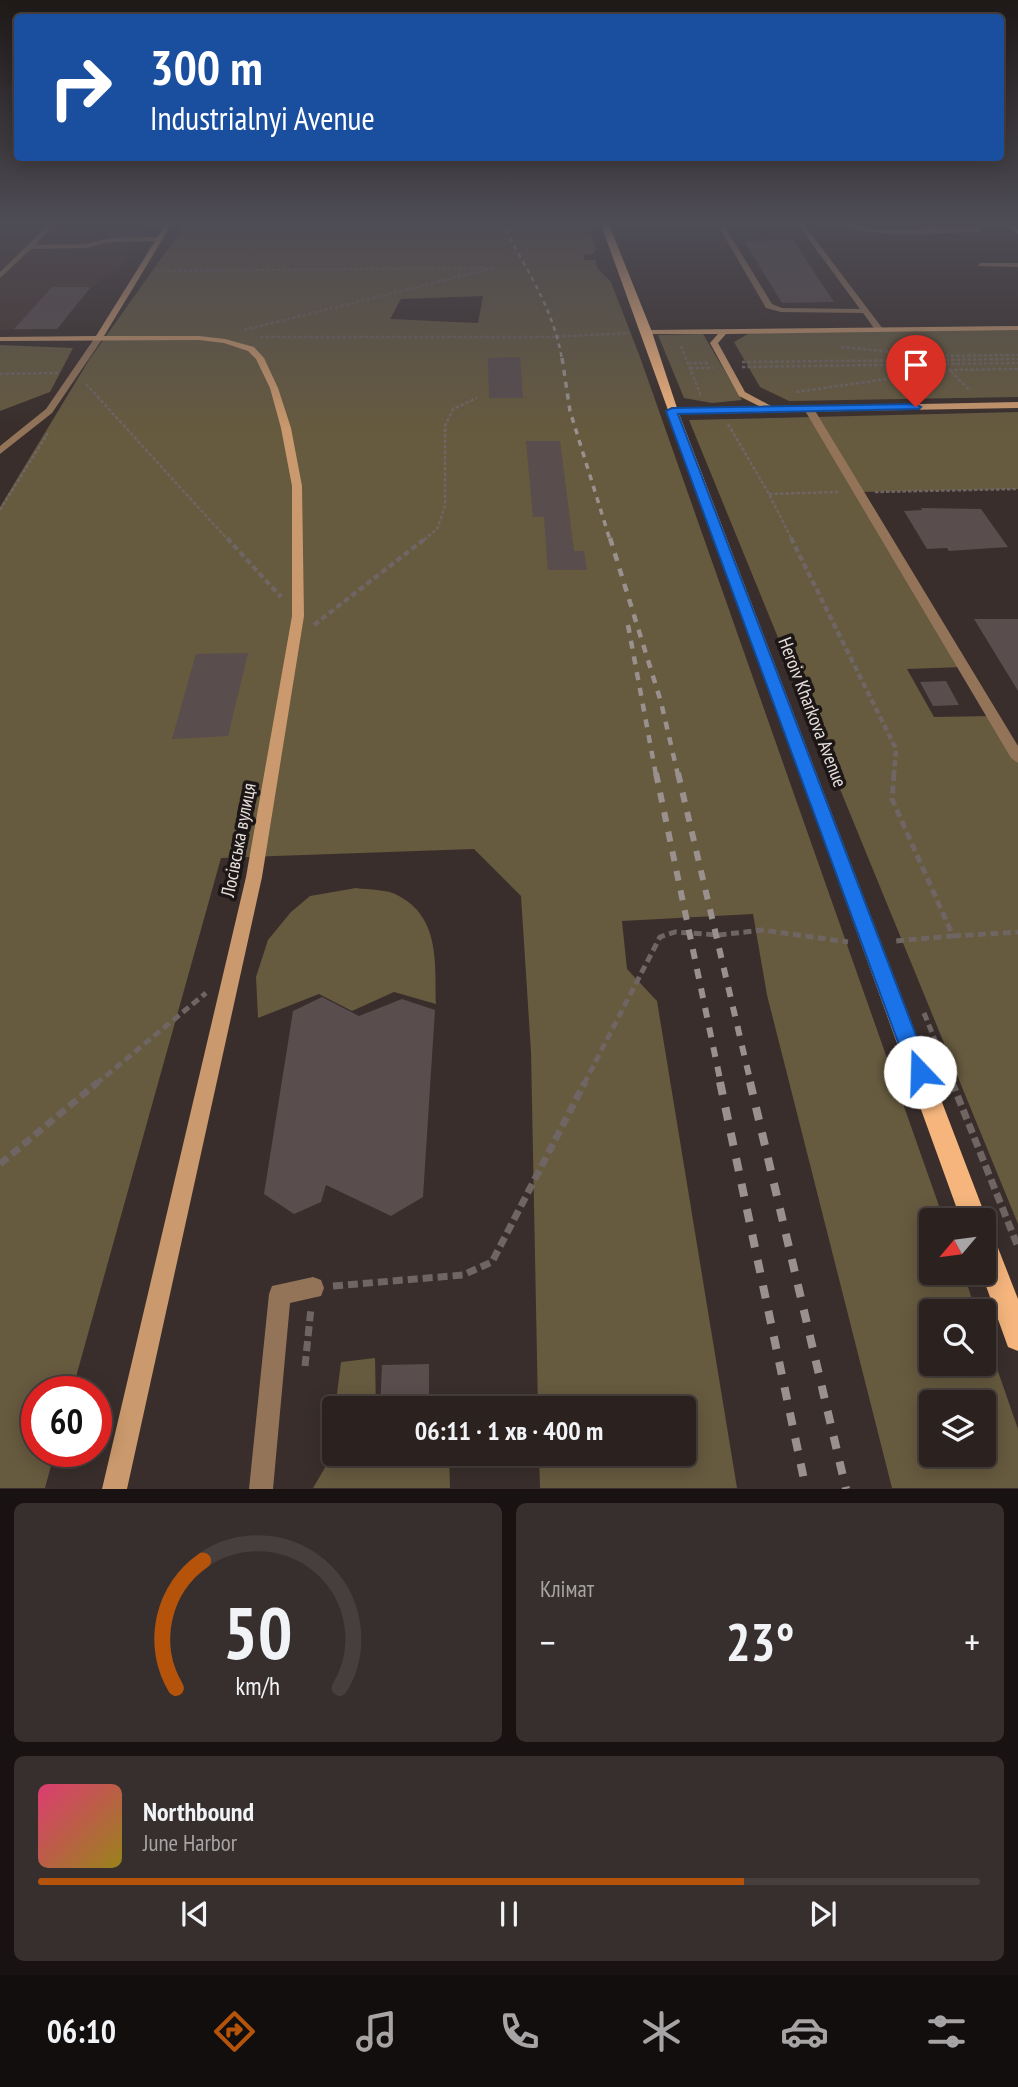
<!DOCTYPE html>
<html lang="uk">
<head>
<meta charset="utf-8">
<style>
	:root { --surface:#2b2220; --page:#372f2d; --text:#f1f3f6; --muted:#a6a4a5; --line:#473f3e; --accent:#b45309 }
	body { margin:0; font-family:"PT Sans Narrow",sans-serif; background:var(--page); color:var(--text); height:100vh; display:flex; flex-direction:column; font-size:26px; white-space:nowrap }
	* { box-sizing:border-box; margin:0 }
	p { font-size:23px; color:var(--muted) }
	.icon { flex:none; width:38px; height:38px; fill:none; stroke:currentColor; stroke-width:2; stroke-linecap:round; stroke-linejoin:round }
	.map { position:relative; height:1489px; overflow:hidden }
	.drawer { display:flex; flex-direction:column; gap:14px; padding:14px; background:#181312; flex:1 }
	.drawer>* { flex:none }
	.guide { position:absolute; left:14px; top:14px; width:990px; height:147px; border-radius:7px; box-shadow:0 4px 18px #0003,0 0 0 2px var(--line); background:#1a4fa0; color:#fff; overflow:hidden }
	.needle { width:46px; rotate:241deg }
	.controls { position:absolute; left:919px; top:1208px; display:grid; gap:14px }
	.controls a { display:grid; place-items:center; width:77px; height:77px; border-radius:7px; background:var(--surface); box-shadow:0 4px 18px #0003,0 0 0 2px var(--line); font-size:35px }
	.speed { position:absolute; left:21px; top:1376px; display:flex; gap:14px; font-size:35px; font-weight:700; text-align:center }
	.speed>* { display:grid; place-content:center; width:91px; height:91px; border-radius:50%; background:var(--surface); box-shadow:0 4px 18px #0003,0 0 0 2px var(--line); line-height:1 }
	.speed .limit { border:10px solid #d22; background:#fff; color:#111 }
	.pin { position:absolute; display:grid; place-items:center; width:60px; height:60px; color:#fff; margin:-72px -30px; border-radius:50% 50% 50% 0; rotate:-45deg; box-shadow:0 0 7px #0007 }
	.pin .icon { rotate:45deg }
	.me { position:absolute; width:77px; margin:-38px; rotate:339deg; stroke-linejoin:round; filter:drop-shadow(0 0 5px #0008) }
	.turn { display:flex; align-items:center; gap:24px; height:147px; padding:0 21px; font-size:32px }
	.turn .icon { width:91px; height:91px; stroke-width:2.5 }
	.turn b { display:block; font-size:49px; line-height:60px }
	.big { font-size:52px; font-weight:700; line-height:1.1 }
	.drawer .card { flex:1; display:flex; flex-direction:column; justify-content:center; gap:10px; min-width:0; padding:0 24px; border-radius:10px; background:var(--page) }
	.drawer .dial { align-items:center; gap:0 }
	.dial svg { height:182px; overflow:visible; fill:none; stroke:var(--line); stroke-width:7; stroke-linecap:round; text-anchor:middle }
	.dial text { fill:var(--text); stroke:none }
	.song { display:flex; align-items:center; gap:21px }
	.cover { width:84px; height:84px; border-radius:10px; background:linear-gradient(135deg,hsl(340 70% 55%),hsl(50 70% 35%)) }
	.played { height:7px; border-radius:4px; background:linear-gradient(90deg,var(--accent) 75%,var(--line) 75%) }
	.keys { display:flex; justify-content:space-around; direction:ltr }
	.heat { display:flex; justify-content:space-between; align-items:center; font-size:38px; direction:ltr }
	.drawer .tiles { flex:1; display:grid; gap:14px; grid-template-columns:1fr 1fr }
	.card:last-child { grid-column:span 2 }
	.trip { position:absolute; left:322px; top:1396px; width:374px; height:70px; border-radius:7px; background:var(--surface); box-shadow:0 4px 18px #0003,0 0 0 2px var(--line); font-weight:700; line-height:70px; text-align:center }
	.menu { display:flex; height:112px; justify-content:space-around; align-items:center; background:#110e0d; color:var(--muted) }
	.menu .icon { width:49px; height:49px }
	.menu .selected { color:var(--accent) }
	.menu b { font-size:32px; color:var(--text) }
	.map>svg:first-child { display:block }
	.built { fill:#463530 }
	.green { fill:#665a3f; fill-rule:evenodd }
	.building { fill:#594d4e }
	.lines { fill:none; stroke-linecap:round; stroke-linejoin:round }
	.path-far3 { stroke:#6f6562; stroke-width:2.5; stroke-dasharray:3.5 2; stroke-linecap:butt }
	.path-far2 { stroke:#6f6562; stroke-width:4.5; stroke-dasharray:6 3.5; stroke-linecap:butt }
	.path-far1 { stroke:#6f6562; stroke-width:5; stroke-dasharray:8 4.5; stroke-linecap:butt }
	.path { stroke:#6f6562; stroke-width:7; stroke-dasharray:10 5; stroke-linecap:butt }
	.lane { fill:#937459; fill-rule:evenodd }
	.secondary { fill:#ca996d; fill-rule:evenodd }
	.primary { fill:#f5b57d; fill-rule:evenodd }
	.rail-far4 { stroke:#9a918e; stroke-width:2.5; stroke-dasharray:4.5 4.5; stroke-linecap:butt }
	.rail-far3 { stroke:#9a918e; stroke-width:3.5; stroke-dasharray:6 6; stroke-linecap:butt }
	.rail-far2 { stroke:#9a918e; stroke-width:4.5; stroke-dasharray:8 8; stroke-linecap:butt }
	.rail-far1 { stroke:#9a918e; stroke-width:6; stroke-dasharray:10 10; stroke-linecap:butt }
	.rail { stroke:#9a918e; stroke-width:8; stroke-dasharray:13 13; stroke-linecap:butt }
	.route { fill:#1a73e8; stroke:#114b97; stroke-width:2 }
	.labels { text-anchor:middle; stroke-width:7; stroke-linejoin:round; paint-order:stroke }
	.street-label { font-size:19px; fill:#e6dfdc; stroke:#1c1716 }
</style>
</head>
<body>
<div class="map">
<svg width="1018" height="1489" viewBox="0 0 1018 1489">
	<rect width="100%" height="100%" fill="#392e2b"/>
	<!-- built -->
	<path class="built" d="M 0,222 L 151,222 L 119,268 L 91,287 L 54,329 L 0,330 Z"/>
	<!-- green -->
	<path class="green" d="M 187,222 L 588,222 L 596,249 L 593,254 L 583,255 L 585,260 L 595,260 L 598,269 L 611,282 L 640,357 L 944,1220 L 931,1220 L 931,1272 L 963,1272 L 976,1311 L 931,1311 L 931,1363 L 984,1363 L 984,1331 L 1018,1429 L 1018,1488 L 892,1488 L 767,995 L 753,914 L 622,921 L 627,969 L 657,1001 L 737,1488 L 540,1488 L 539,1454 L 684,1454 L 684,1409 L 538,1409 L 531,1052 L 521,896 L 474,849 L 221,858 L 72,1391 L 37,1391 L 37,1451 L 55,1451 L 45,1488 L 0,1488 L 0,507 L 89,360 ZM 483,296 L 478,323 L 390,319 L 401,299 ZM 931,1402 L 984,1402 L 984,1454 L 931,1454 Z
		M 1018,326 L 1018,397 L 789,401 L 760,387 L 734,342 L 753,331 Z
		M 703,334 L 742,400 L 712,403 L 684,398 L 658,335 Z
		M 0,345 L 73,348 L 50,392 L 0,411 Z
		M 1018,412 L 1018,489 L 860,492 L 963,667 L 907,669 L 934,717 L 993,716 L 1018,758 L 1018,1224 L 689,420 Z
		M 356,888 C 369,890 388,889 399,896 C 440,918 435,963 436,1004 L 394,992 L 352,1011 L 319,994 L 258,1018 L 256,977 L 268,940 L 291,912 L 310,896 Z
		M 375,1358 L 376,1409 L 335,1409 L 341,1362 Z
		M 334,1411 L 334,1454 L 449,1454 L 450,1488 L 313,1488 L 326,1466 Z"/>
	<!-- building -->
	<path class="building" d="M 793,240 L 834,302 L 782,303 L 744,241 Z
		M 52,287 L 91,287 L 57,329 L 14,329 Z
		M 520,357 L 523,398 L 489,398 L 488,358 Z
		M 526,441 L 560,441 L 574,551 L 584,551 L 587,570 L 548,570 L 544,517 L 533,517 Z
		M 921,508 L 981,509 L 1008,547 L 949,551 L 947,548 L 927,549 L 904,511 L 922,510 Z
		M 974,619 L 1018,619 L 1018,691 Z
		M 248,653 L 228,736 L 172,739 L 196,654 Z
		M 946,681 L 959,705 L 933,706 L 920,682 Z
		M 322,997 L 359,1016 L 402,999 L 435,1010 L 423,1197 L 391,1216 L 326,1185 L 321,1202 L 294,1214 L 264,1194 L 293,1011 Z
		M 429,1364 L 429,1409 L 380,1409 L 382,1365 Z"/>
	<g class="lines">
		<!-- path-far3 -->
		<path class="path-far3" d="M 156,271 L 486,268
			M 244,330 L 494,268
			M 260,337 L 553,337 L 629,333
			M 925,343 L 938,357
			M 681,346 L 701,396
			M 841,347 L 937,356 L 1018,355
			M 742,362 L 1018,359
			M 688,363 L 709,363
			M 742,367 L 1018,363
			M 690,368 L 713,368
			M 951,371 L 969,390
			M 0,374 L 58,373
			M 86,384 L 228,540
			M 796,392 L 950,370 L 1018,369
			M 728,424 L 769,494 L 792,540
			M 875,492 L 1018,489
			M 769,494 L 839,492
			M 0,510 L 48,433
			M 424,540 L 437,529 L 445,506 L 445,426 L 453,409 L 477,398"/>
		<!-- path-far2 -->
		<path class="path-far2" d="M 227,538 L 281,597
			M 791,538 L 896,749 L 894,775
			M 314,625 L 426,538"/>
		<!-- path-far1 -->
		<path class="path-far1" d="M 894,773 L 892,799 L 953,936 L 895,941 L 896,943
			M 953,936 L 1018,932
			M 924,1013 L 953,1084
			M 96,1084 L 206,993
			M 584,1084 L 660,937 L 675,932 L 719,935 L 762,930 L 848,942"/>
		<!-- path -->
		<path class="path" d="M 952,1082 L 1018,1247
			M 0,1164 L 98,1082
			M 333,1286 L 463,1275 L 492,1262 L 585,1082
			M 305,1366 L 311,1308"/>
		<!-- lane -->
		<path class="lane" d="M 51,222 L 57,222 L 35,245 L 86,244 L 109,238 L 159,237 L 162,239 L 159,241 L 109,242 L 86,248 L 31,249 L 0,278 L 0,272 Z
			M 716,222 L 722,222 L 772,304 L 782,308 L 860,309 L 796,222 L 802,222 L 883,329 L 876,331 L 863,313 L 781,312 L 766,308 Z
			M 842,222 C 852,222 863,229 874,230 C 893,231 912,229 931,228 L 928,225 L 931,223 L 939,228 L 977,228 L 980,230 L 977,232 C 946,232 863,241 842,222 Z
			M 980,263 L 1018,263 L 1018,267 L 978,266 Z
			M 96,336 L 103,338 L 52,413 L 0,454 L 0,446 L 46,409 Z
			M 809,406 L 814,409 L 1018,746 L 1018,763 L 1011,758 L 804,409 Z
			M 313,1277 L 321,1280 L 324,1288 L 321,1296 L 290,1303 L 273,1489 L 249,1489 L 269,1294 L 272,1286 Z"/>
		<!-- secondary -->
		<path class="secondary" d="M 167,222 L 173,222 L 104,336 L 199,336 L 225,339 L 254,347 L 264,358 L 278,388 L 291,428 L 302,486 L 304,616 L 262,877 L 127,1489 L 102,1489 L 246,877 L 292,616 L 292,486 L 281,428 L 270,388 L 256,359 L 248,351 L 224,343 L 199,340 L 0,341 L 0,337 L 96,336 Z
			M 1002,222 L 1009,222 L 1018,229 L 1018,234 Z
			M 1018,326 L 1018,330 L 726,334 L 718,343 L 745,392 L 773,407 L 1018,402 L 1018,408 L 672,414 L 669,413 L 669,409 L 761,407 L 739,396 L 710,343 L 718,334 L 647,334 L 643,332 L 647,330 Z"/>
		<!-- primary -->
		<path class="primary" d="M 600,222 L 608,222 L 652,332 L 678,411 L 987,1220 L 984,1229 L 984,1220 L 961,1220 Z
			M 984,1231 L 993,1235 L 1018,1299 L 1018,1351 L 1008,1347 L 981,1272 L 984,1272 Z"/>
		<!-- rail-far4 -->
		<path class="rail-far4" d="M 501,222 C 525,267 554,309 562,360"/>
		<!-- rail-far3 -->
		<path class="rail-far3" d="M 562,358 L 570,411 L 610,540"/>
		<!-- rail-far2 -->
		<path class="rail-far2" d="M 610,538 L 661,702 L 678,775
			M 628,625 L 656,775"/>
		<!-- rail-far1 -->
		<path class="rail-far1" d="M 656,773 L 721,1084
			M 678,773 L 751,1084"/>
		<!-- rail -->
		<path class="rail" d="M 720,1082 L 806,1489
			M 750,1082 L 846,1489"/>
	</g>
	<!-- sky -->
	<linearGradient id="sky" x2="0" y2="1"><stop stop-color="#1f1918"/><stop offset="0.52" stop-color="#4e4c55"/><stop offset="1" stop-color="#4e4c55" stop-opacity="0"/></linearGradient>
	<rect width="1018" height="430" fill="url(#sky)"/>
	<!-- route -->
	<path class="route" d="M 916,404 L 921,407 L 919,409 L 678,414 L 930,1072 L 927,1079 L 920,1082 L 912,1079 L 909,1072 L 666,411 L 672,408 Z"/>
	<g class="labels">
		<!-- street labels -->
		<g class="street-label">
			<text transform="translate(813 712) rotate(69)" y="7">Heroiv Kharkova Avenue</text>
			<text transform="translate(238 840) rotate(-79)" y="7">Лосівська вулиця</text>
		</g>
	</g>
</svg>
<div class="controls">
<a><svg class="needle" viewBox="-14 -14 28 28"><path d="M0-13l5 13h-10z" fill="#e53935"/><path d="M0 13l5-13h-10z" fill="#a6a4a5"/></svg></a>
<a><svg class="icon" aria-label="search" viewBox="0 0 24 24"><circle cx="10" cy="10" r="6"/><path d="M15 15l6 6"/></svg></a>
<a><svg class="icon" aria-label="layers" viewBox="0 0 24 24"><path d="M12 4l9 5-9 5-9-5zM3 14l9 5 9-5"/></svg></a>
</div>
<div class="speed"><div class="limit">60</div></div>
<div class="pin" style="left:916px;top:407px;background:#d93025"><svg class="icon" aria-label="arrive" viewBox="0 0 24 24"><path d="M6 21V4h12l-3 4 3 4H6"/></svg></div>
<svg class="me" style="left:920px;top:1072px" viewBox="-20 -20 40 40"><circle r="19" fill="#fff"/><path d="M0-13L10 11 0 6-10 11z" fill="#1a73e8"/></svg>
<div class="trip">06:11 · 1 хв · 400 m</div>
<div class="guide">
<div class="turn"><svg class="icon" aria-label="right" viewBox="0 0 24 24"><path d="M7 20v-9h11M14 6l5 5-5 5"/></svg><div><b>300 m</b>Industrialnyi Avenue</div></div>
</div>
</div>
<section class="drawer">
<div class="tiles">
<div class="card dial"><svg viewBox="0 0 100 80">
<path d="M14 69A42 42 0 1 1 86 69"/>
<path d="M14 69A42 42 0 0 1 26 13" stroke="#b45309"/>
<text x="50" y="56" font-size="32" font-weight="700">50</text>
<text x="50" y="72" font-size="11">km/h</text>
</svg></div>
<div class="card"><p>Клімат</p>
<div class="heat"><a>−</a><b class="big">23°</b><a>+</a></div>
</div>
<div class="card">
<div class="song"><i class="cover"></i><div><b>Northbound</b><p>June Harbor</p></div></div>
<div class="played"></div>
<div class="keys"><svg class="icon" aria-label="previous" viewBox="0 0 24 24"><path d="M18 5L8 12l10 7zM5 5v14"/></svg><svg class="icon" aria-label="pause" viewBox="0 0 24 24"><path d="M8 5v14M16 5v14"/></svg><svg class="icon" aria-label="next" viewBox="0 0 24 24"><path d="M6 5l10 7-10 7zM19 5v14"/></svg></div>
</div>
</div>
</section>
<nav class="menu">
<b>06:10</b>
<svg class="icon selected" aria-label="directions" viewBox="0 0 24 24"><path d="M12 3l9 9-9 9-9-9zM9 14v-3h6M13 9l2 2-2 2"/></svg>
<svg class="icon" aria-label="music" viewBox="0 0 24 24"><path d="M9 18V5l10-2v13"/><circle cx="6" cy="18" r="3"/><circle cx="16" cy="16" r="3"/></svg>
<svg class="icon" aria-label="phone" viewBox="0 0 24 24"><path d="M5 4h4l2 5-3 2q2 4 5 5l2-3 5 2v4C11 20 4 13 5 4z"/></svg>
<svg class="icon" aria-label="climate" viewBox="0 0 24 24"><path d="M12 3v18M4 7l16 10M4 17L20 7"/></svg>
<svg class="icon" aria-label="car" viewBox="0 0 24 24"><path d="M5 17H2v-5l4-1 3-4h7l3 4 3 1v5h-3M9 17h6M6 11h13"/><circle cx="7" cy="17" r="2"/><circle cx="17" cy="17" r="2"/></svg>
<svg class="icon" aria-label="filters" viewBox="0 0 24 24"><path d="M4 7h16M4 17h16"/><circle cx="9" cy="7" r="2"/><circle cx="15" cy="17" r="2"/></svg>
</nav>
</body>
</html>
